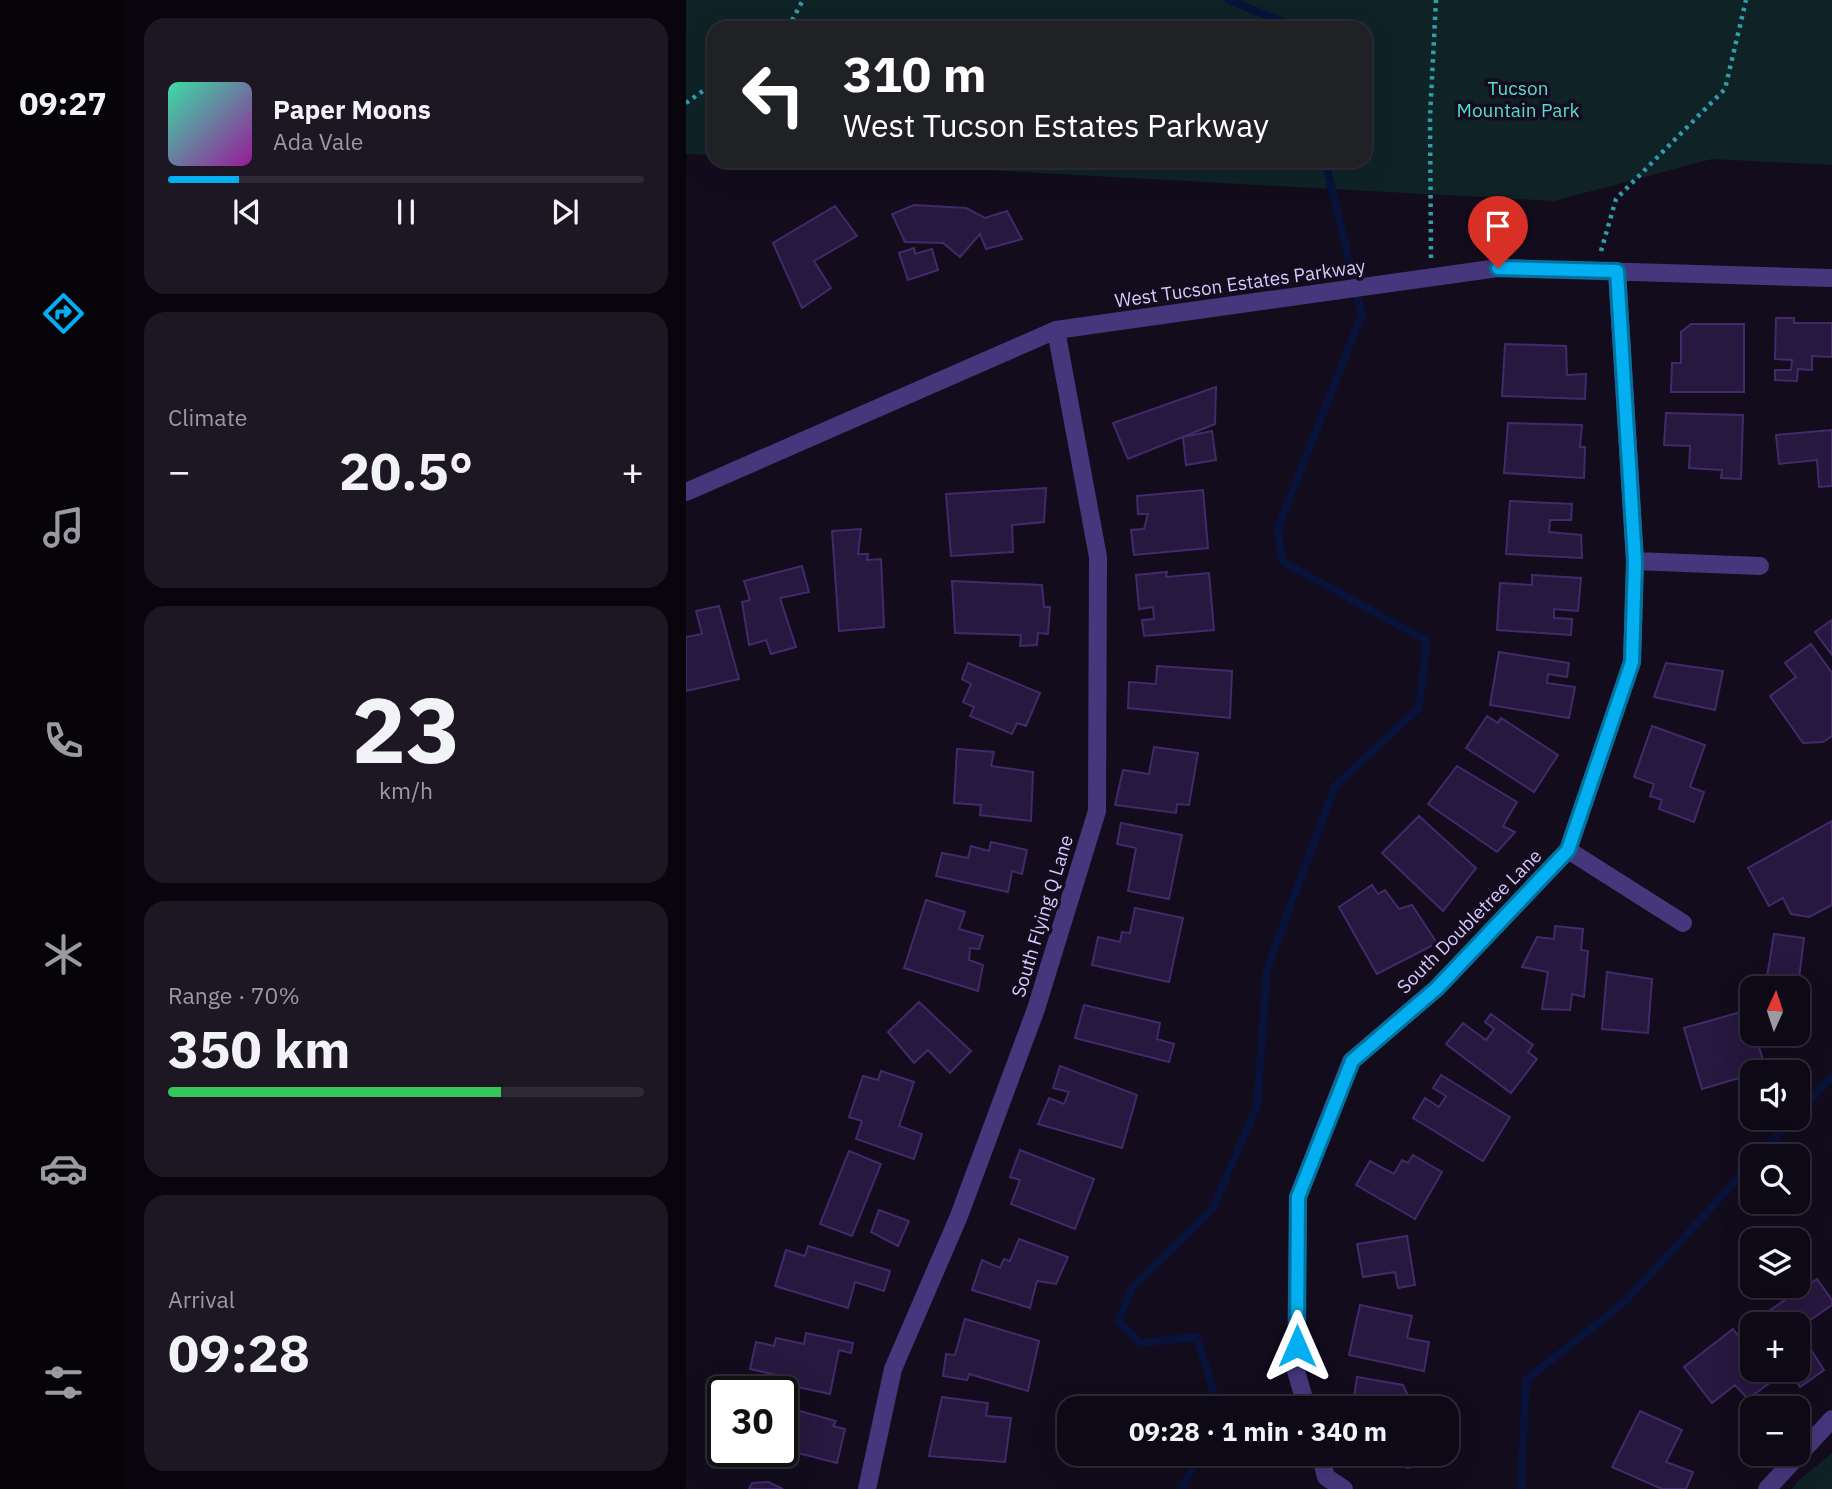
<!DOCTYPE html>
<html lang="en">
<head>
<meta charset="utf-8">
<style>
	:root { --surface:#0e0916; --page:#1c1723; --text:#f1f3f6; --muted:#9b9aa1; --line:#2e2a35; --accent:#03aff0 }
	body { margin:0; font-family:"IBM Plex Sans",sans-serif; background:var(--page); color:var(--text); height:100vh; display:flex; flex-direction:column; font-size:26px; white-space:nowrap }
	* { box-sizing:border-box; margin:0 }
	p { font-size:23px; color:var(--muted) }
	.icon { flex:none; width:38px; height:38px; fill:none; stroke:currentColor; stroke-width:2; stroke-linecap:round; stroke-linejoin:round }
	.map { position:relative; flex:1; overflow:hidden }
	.panel { display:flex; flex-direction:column; gap:18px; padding:18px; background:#08050c; width:560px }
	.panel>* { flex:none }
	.guide { position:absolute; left:21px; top:21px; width:665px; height:147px; border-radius:21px; box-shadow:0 7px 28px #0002,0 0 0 2px var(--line); background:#202124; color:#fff; overflow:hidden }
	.needle { width:46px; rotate:3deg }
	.tools { position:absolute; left:1054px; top:976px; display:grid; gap:14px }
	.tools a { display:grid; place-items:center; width:70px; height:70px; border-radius:14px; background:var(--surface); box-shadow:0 7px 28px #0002,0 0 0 2px var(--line); font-size:35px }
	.speed { position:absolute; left:21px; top:1376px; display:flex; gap:14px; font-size:35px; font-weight:700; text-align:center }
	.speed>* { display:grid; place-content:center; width:91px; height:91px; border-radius:50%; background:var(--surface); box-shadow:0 7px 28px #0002,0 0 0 2px var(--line); line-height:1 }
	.speed .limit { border:4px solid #111; border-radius:10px; background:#fff; color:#111 }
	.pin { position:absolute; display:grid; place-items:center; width:60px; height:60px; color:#fff; margin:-72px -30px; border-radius:50% 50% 50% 0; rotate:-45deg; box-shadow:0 0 7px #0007 }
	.pin .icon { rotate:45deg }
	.me { position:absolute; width:77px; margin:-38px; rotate:0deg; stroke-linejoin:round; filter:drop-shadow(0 0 5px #0008) }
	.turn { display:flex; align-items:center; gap:24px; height:147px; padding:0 21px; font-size:32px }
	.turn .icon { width:91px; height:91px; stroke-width:2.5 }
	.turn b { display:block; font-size:49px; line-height:60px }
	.big { font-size:52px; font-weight:700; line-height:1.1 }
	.panel .card { flex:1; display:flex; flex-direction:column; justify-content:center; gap:10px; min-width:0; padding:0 24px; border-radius:21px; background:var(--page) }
	.panel .dial { align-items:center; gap:0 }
	.dial b { font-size:91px; line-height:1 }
	.song { display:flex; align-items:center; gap:21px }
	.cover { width:84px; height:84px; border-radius:10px; background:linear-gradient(135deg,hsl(160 70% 55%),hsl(300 70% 35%)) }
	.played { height:7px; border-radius:4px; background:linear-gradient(90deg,var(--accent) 15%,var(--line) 15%) }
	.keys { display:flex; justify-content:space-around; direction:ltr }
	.heat { display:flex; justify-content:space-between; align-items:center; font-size:38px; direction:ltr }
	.charge { height:10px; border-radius:5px; background:linear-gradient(90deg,#34c759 70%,var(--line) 0) }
	.trip { position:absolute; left:371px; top:1396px; width:402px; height:70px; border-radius:21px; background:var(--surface); box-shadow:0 7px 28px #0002,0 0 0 2px var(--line); font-weight:700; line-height:70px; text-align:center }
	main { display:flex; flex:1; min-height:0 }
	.tab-bar { display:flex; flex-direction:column; width:126px; justify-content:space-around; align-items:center; background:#060409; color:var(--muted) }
	.tab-bar .icon { width:49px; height:49px }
	.tab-bar .active { color:var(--accent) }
	.tab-bar b { font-size:32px; color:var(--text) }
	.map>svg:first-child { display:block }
	.green { fill:#0f2327 }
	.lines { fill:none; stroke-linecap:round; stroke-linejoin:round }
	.stream { stroke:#091239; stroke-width:8 }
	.building { fill:#26183e; stroke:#422a6a; stroke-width:2 }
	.path { stroke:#2e9ead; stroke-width:4.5; stroke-dasharray:3.5 5; stroke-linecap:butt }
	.minor { stroke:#46377c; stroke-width:18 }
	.route-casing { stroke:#02729c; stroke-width:18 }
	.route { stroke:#03aff0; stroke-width:12 }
	.labels { text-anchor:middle; stroke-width:7; stroke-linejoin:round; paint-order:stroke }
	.park-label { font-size:19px; fill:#56ddd3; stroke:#120c1d }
	.street-label { font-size:19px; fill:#d8c8fe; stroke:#120c1d }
</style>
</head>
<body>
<main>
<nav class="tab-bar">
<b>09:27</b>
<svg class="icon active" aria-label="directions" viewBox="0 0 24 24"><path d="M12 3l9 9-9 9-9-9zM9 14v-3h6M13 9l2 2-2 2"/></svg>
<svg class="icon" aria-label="music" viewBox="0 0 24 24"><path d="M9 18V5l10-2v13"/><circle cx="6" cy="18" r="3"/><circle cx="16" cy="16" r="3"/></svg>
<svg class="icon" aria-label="phone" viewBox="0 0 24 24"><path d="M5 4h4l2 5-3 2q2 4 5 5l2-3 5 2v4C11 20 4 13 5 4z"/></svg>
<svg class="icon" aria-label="climate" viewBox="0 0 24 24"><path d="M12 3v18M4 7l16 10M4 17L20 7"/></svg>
<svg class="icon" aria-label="car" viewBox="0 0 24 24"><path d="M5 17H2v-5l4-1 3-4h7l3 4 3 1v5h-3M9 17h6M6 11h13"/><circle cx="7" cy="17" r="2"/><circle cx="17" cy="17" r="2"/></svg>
<svg class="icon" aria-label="filters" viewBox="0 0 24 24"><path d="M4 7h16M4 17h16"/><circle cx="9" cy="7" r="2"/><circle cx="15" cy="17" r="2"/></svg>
</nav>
<section class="panel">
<div class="card">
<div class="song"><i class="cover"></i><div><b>Paper Moons</b><p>Ada Vale</p></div></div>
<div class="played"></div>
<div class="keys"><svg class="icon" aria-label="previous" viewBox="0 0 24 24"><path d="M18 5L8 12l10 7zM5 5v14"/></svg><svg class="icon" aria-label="pause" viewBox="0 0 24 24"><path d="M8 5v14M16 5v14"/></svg><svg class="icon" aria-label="next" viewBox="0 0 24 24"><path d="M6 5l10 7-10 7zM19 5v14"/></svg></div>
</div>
<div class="card"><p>Climate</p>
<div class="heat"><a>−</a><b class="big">20.5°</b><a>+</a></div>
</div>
<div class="card dial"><b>23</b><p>km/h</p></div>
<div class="card"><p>Range · 70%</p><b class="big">350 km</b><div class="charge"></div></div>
<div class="card"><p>Arrival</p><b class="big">09:28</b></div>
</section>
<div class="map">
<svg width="1146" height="1489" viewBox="0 0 1146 1489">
	<rect width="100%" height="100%" fill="#120c1d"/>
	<!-- green -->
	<path class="green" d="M 0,0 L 1146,0 L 1146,165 L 1026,159 L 868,201 L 133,161 L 679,161 L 679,28 L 28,28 L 28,155 L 0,154 Z
		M 1146,1453 L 1146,1489 L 1106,1489 L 1111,1482 Z"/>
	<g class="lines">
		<!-- stream -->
		<path class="stream" d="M 543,0 L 612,28
			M 1111,1114 L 1146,1077
			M 1071,1157 L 1107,1118
			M 533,1409 L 511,1337 L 455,1343 L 432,1321 L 446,1288 L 527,1208 L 571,1106 L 581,969 L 649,786 L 733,708 L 741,641 L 596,561 L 592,528 L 676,314 L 639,161
			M 496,1489 L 513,1454
			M 835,1489 L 840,1380 L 940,1301 L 1066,1163"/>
	</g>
	<!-- building -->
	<path class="building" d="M 228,205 L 280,208 L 299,218 L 321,211 L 336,239 L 300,249 L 294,234 L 274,257 L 257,243 L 219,242 L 206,214 Z
		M 149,206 L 171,236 L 128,261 L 145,288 L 116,308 L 87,243 Z
		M 228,248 L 229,254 L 246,249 L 252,270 L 222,280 L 213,253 Z
		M 1090,318 L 1108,318 L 1108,323 L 1146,323 L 1146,357 L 1126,356 L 1126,370 L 1112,369 L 1111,381 L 1089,380 L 1089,370 L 1105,370 L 1106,360 L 1089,359 Z
		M 1005,324 L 1058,324 L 1058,392 L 985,392 L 986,363 L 995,363 L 995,332 Z
		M 819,344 L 880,346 L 881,375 L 900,374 L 899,399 L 816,396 Z
		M 530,387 L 529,424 L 442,459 L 427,423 Z
		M 980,413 L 1057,415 L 1055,479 L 1035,478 L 1036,470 L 1003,468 L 1004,446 L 978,445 Z
		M 822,423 L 896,425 L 894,447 L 899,447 L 898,478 L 818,473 Z
		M 1146,430 L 1146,486 L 1133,487 L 1131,460 L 1093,464 L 1090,435 Z
		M 526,431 L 530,460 L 500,465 L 497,437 Z
		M 360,488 L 358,522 L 326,525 L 327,552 L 265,556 L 260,494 Z
		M 517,490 L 522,548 L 448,555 L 445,530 L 458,529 L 462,514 L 452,514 L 451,496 Z
		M 824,501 L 886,504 L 885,520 L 864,520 L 863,532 L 895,535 L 896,558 L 820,554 Z
		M 175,529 L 172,554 L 182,554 L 181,560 L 195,559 L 198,627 L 153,631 L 146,531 Z
		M 116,566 L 123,592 L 94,598 L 110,647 L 85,654 L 80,640 L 63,645 L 56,602 L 64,600 L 58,581 Z
		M 481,572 L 480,577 L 523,573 L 528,630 L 458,636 L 456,620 L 468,619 L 467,607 L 453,609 L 450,575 Z
		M 846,575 L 895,578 L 892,611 L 868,609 L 868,618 L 886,619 L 885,635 L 811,630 L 814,583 L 846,585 Z
		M 266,581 L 356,585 L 358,607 L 364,607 L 362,634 L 352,633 L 351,645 L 334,646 L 335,635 L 269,633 Z
		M 33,606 L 53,679 L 0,691 L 0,637 L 16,634 L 10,611 Z
		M 1146,620 L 1146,655 L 1129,632 Z
		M 1125,644 L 1146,673 L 1146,736 L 1137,742 L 1117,743 L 1084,696 L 1110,677 L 1099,663 Z
		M 813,652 L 883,663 L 881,677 L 862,674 L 861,683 L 889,687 L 883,718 L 804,705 Z
		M 282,663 L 354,693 L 340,726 L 331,723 L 326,734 L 284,716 L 288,707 L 277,702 L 285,684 L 276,679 Z
		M 980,663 L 1037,671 L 1029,710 L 968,697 Z
		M 471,666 L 546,671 L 544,718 L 442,708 L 443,682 L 470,684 Z
		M 801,716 L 812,723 L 815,718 L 872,755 L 848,792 L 780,748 Z
		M 966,726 L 1019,745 L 1004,787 L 1018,792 L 1008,822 L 973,809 L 976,800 L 964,796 L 968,784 L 948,777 Z
		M 468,747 L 512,753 L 503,805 L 491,804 L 490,813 L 429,805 L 437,770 L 463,774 Z
		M 271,749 L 308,752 L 305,766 L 347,772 L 345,821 L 294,815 L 295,805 L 268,803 Z
		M 771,766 L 831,802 L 817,826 L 829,832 L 811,852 L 742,804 Z
		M 733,816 L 790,868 L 757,911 L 696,853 Z
		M 1146,821 L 1146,905 L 1123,917 L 1105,914 L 1097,898 L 1083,906 L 1062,868 Z
		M 435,823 L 496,835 L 483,899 L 442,891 L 450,848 L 431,844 Z
		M 305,842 L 341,850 L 336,874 L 326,871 L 322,892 L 250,876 L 256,853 L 282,858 L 285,846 L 303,851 Z
		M 686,885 L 692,894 L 699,890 L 713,909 L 726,905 L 751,943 L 691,974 L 653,907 Z
		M 240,900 L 279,912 L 273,929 L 297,936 L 293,949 L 284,948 L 283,960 L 297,965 L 292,991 L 218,968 Z
		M 449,908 L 497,918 L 483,982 L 406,965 L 412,937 L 434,942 L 436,932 L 444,933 Z
		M 869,926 L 897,929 L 895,950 L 902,951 L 898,997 L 886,994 L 884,1010 L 856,1009 L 862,972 L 836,967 L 851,937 L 868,939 Z
		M 1088,934 L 1118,938 L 1111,995 L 1111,989 L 1079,989 Z
		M 921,972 L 966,979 L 962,1033 L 916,1029 Z
		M 233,1002 L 285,1051 L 264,1073 L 242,1050 L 228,1063 L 202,1032 Z
		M 398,1005 L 474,1023 L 471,1039 L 488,1044 L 483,1062 L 389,1038 Z
		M 1062,1010 L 1066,1022 L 1066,1034 L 1069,1034 L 1080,1070 L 1016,1089 L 998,1028 Z
		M 805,1014 L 847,1045 L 842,1052 L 851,1059 L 825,1093 L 760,1044 L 777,1023 L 800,1040 L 808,1029 L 799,1022 Z
		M 374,1066 L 451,1095 L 436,1148 L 352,1124 L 363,1098 L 378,1104 L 383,1092 L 367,1088 Z
		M 195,1071 L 228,1082 L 213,1126 L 236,1134 L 228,1159 L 170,1139 L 176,1121 L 163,1117 L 177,1076 L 192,1080 Z
		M 755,1075 L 824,1117 L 797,1161 L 727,1118 L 739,1098 L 753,1107 L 760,1096 L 747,1088 Z
		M 334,1150 L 408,1179 L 389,1229 L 325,1204 L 334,1180 L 324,1177 Z
		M 163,1151 L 195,1164 L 166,1236 L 134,1224 Z
		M 727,1155 L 756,1172 L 729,1219 L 670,1185 L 684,1161 L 708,1174 L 716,1160 L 722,1163 Z
		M 193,1210 L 223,1221 L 212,1246 L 185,1232 Z
		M 721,1236 L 729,1285 L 712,1288 L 709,1272 L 677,1277 L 671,1244 Z
		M 333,1239 L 382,1257 L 370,1284 L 351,1281 L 344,1308 L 286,1290 L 296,1260 L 314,1268 L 318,1259 L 324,1261 Z
		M 122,1246 L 204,1271 L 198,1291 L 169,1282 L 162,1308 L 89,1286 L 100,1250 L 119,1256 Z
		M 1131,1279 L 1146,1300 L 1146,1305 L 1111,1329 L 1111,1325 L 1072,1325 L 1069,1320 Z
		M 674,1305 L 726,1316 L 721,1338 L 743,1342 L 738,1371 L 663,1355 Z
		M 279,1319 L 353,1341 L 342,1391 L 283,1374 L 281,1380 L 257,1376 L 260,1354 L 269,1355 Z
		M 1047,1329 L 1066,1354 L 1066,1370 L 1078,1370 L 1086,1381 L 1062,1399 L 1049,1385 L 1026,1403 L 998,1367 Z
		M 120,1333 L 167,1343 L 165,1353 L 153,1350 L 144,1394 L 107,1386 L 109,1379 L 64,1369 L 70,1342 L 88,1346 L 90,1338 L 118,1344 Z
		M 1123,1347 L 1138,1370 L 1114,1387 L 1104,1370 L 1111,1370 L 1111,1355 Z
		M 671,1377 L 717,1385 L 728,1409 L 694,1409 L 667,1404 Z
		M 256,1397 L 302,1403 L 300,1416 L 325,1418 L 319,1462 L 243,1456 Z
		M 103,1408 L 150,1421 L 147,1426 L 159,1429 L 151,1463 L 96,1449 L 96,1427 Z
		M 954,1411 L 996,1430 L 980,1462 L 1007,1472 L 1000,1489 L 976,1489 L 926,1467 Z
		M 715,1454 L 750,1454 L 753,1461 L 721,1468 Z
		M 82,1482 L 97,1489 L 63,1489 L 66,1483 Z"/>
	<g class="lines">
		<!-- path -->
		<path class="path" d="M 102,28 L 117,0
			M 0,103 L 28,83
			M 915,251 L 930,199 L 1039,89 L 1060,0
			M 745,258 L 744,117 L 750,0"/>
		<!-- minor -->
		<path class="minor" d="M 0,492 L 370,330 L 812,268 L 1146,278
			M 949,561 L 1074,566
			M 882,850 L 997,923
			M 621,1409 L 610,1371 L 612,1197 L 665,1061 L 751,988 L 882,850 L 946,662 L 949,561 L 931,271
			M 634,1454 L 640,1477 L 658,1489
			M 181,1489 L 207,1369 L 273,1216 L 350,1009 L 411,811 L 412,557 L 370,330
			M 1081,1489 L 1146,1419"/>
	</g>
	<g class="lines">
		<defs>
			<path id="route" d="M 611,1346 L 612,1197 L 666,1061 L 751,988 L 882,850 L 946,662 L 949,561 L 931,271 L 812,268"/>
		</defs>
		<!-- route casing -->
		<use href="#route" class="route-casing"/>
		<!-- route -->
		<use href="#route" class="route"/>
	</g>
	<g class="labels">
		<!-- park labels -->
		<g class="park-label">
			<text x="832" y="95">Tucson<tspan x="832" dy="22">Mountain Park</tspan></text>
		</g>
		<!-- street labels -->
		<g class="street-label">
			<text transform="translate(554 283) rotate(-8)" y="7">West Tucson Estates Parkway</text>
			<text transform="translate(356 916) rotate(-73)" y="7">South Flying Q Lane</text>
			<text transform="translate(783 921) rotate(-45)" y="7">South Doubletree Lane</text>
		</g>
	</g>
</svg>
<div class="tools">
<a><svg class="needle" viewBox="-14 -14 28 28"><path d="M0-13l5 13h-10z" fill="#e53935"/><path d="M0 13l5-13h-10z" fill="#9b9aa1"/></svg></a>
<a><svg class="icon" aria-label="sound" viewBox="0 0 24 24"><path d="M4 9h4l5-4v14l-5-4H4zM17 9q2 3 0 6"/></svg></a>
<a><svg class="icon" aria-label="search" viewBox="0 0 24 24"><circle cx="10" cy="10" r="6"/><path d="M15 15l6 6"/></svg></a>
<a><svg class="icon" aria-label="layers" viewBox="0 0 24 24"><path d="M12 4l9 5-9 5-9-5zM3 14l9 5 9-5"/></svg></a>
<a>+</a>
<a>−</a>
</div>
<div class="speed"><div class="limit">30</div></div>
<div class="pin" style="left:812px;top:268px;background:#d93025"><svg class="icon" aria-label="arrive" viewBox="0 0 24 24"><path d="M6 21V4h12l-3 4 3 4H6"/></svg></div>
<svg class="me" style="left:611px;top:1346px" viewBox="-20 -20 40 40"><path d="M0-17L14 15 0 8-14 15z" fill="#03aff0" stroke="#fff" stroke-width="4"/></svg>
<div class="trip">09:28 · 1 min · 340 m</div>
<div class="guide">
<div class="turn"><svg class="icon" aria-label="left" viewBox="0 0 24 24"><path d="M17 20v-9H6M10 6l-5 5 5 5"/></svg><div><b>310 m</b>West Tucson Estates Parkway</div></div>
</div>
</div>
</main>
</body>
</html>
